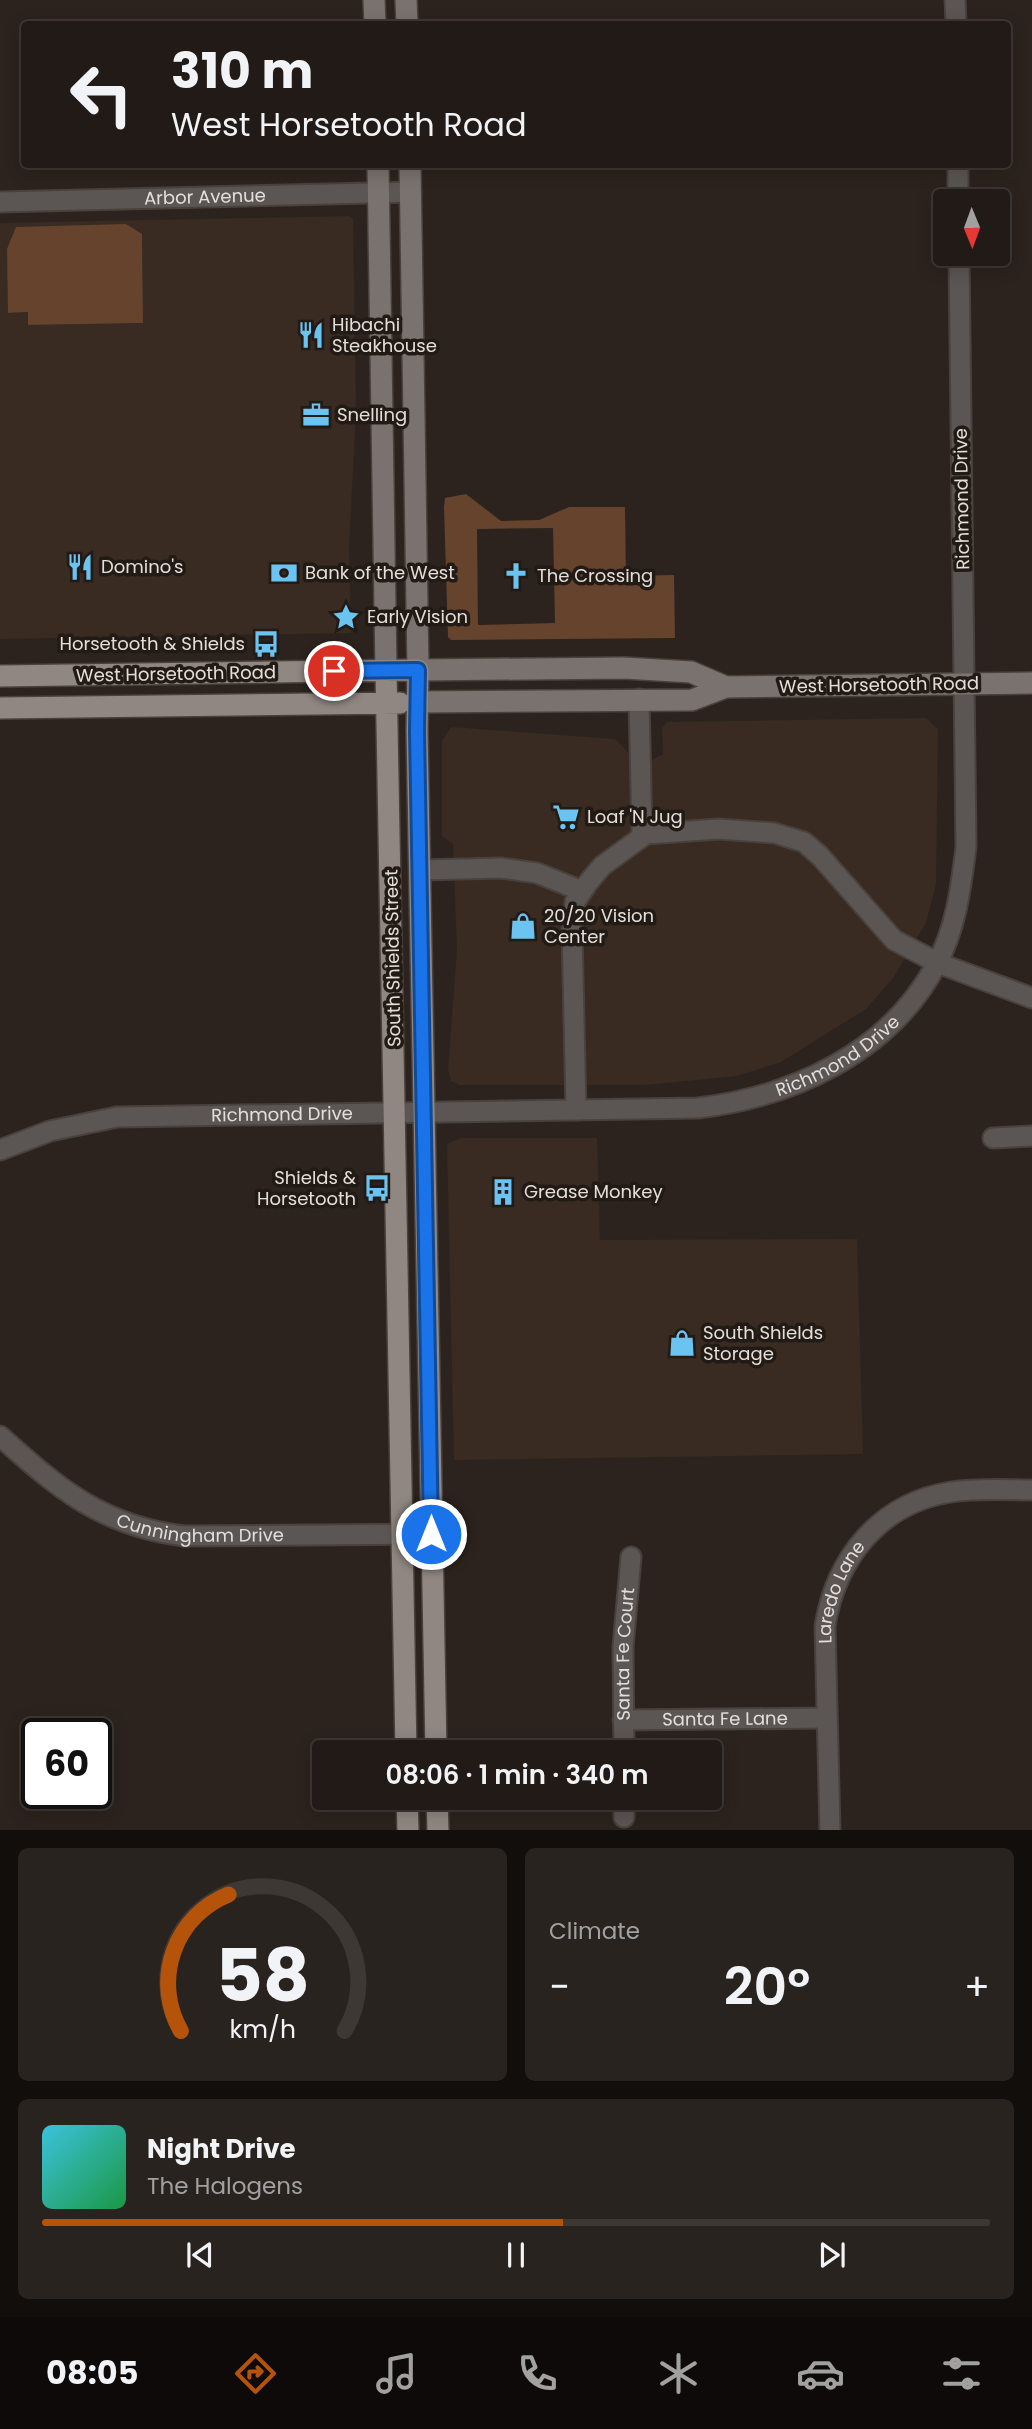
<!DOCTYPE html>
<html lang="en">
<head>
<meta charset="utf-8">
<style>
	:root { --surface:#211a16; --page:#29231f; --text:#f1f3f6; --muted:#a2a1a1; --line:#3e3835; --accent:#b45309 }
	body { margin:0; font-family:Poppins,sans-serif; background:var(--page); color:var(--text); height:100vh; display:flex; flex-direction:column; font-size:26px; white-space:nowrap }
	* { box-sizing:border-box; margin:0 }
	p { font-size:23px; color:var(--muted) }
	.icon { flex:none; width:38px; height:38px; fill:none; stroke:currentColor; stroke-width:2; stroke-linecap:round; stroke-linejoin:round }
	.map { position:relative; height:1830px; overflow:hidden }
	.drawer { display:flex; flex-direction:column; gap:18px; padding:18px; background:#120e0c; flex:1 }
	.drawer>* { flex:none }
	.guide { position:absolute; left:21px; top:21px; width:990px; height:147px; border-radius:7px; box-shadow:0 4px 18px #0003,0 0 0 2px var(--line); background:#211a16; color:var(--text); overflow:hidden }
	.needle { width:46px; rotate:179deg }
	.fabs { position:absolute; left:933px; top:189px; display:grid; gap:14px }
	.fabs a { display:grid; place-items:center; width:77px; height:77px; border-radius:7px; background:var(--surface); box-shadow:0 4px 18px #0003,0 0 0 2px var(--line); font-size:35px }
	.speed { position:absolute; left:21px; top:1718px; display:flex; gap:14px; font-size:35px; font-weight:700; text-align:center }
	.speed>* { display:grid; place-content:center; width:91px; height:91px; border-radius:50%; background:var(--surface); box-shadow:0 4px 18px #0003,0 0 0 2px var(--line); line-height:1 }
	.speed .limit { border:4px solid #111; border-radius:10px; background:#fff; color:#111 }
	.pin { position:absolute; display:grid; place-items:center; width:60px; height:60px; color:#fff; margin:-30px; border:4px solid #fff; border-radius:50%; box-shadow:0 2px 7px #0007 }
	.me { position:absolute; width:77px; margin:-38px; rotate:0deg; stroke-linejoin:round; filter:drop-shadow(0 0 5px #0008) }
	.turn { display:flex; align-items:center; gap:24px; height:147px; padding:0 35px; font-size:32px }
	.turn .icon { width:91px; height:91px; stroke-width:2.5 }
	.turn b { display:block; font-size:49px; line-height:60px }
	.big { font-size:52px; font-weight:600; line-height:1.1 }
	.drawer .widget { flex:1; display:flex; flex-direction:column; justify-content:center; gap:10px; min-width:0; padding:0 24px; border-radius:10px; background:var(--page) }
	.drawer .dial { align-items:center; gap:0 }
	.dial svg { height:182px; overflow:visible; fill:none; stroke:var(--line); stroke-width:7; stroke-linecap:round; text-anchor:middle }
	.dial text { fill:var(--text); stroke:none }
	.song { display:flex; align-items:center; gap:21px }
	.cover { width:84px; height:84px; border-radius:10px; background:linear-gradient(135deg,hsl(190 70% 55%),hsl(140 70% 35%)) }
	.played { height:7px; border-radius:4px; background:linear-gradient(90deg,var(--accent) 55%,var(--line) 55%) }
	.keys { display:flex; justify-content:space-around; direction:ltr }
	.heat { display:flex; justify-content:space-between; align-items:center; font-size:38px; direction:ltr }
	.drawer .tiles { flex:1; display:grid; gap:18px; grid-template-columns:1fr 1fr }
	.widget:last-child { grid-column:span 2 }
	.trip { position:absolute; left:312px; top:1740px; width:410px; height:70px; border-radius:7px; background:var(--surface); box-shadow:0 4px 18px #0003,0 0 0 2px var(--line); font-weight:600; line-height:70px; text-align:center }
	.menu { display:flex; height:112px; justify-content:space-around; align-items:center; background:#0d0a09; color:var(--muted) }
	.menu .icon { width:49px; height:49px }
	.menu .current { color:var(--accent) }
	.menu b { font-size:32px; color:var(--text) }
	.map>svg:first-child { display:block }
	.built { fill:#392a22; fill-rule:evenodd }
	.green { fill:#65432c; fill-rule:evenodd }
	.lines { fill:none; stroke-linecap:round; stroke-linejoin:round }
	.street-casing { stroke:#49413c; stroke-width:23 }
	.secondary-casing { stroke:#49413c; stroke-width:24 }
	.primary-casing { stroke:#49413c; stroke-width:24 }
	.street { stroke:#5b5654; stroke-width:19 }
	.secondary { stroke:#79726e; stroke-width:21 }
	.primary { stroke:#908782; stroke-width:21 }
	.route-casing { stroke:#114b97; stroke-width:18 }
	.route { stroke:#1a73e8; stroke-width:12 }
	.labels { text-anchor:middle; stroke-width:7; stroke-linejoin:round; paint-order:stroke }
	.street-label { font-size:18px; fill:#e4dedb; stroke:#221a14 }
	.poi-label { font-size:18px; fill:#e4dedb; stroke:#221a14; text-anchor:start }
</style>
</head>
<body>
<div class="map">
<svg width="1032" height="1831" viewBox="0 0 1032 1831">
	<rect width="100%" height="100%" fill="#2c231e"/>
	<!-- built -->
	<path class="built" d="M 349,216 L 353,218 L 356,415 L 349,546 L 351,633 L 0,639 L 0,223 ZM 142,234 L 143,323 L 29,325 L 28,312 L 8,313 Z
		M 926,718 L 938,729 L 936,884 L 926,923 L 894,977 L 866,1009 L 781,1062 L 737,1076 L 646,1085 L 459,1085 L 451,1081 L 448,1070 L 457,950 L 453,844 L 442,836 L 442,741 L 451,727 L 615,739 L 641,766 L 663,754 L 662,728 L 667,722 Z
		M 460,1138 L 597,1138 L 600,1240 L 857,1239 L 863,1454 L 454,1460 L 447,1144 Z"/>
	<!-- green -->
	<path class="green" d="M 126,224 L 142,234 L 143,323 L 28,325 L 28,312 L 8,313 L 7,249 L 16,227 Z
		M 466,494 L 501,521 L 539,520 L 569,507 L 625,507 L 626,576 L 674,575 L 675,638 L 451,640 L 448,637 L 444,507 L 445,498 ZM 553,528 L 555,623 L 478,625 L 477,529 Z"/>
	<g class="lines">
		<defs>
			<g id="street">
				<path d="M 955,0 L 956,24"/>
				<path d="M 958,164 L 958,201"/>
				<path id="s1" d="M 0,202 L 411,192"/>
				<path d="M 639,699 L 642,836"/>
				<path d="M 421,870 L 501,868 L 537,873 L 582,891"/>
				<path d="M 576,1110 L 572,930 L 575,902 L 587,884 L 602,866 L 646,834 L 719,829 L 774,833 L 804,842 L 820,856 L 894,940 L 938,963 L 1032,998"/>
				<path d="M 993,1138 L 1032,1136"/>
				<path id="s2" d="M 0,1150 L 50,1131 L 117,1117 L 698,1108 C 792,1097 889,1053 936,965 C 956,929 961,887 966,847 L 959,254"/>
				<path id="s3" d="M 0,1436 C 59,1489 102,1526 184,1536 L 431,1534"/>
				<path id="s4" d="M 623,1720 L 826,1718"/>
				<path id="s5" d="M 624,1752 L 623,1647 L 631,1557"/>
				<path d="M 624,1797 L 624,1817"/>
				<path id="s6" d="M 830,1831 L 825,1626 C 836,1558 880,1503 951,1492 C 978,1488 1006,1490 1032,1490"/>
			</g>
			<path id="secondary" d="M 374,0 L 375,24
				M 406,0 L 407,24
				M 378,164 L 386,671
				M 410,164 L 418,670 L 624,668 L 691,672 L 726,687
				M 417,702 L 692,700 L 726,687 L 1032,683"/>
			<path id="primary" d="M 386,671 L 406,1752
				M 0,676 L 418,670 L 417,731 L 436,1752
				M 0,708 L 400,703
				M 407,1797 L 408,1831
				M 437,1797 L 438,1831"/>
		</defs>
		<!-- street casing -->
		<use href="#street" class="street-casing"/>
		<!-- secondary casing -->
		<use href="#secondary" class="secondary-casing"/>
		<!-- primary casing -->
		<use href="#primary" class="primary-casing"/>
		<!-- street -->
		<use href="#street" class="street"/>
		<!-- secondary -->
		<use href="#secondary" class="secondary"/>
		<!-- primary -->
		<use href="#primary" class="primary"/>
	</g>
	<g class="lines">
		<defs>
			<path id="route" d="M 334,671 L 418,670 L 417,731 L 431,1534"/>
		</defs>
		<!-- route casing -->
		<use href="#route" class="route-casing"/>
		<!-- route -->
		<use href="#route" class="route"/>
	</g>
	<!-- icons -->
	<defs>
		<symbol id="restaurant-bare" viewBox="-9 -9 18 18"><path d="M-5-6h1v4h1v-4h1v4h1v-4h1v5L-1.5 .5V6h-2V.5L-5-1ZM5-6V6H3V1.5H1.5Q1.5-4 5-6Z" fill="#6bc3f2" stroke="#221a14" stroke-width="2.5" paint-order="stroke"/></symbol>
		<symbol id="office-bare" viewBox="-9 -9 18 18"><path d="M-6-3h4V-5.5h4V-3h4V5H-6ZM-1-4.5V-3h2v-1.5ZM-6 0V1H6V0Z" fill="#6bc3f2" stroke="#221a14" stroke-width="2.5" paint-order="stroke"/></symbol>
		<symbol id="bank-bare" viewBox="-9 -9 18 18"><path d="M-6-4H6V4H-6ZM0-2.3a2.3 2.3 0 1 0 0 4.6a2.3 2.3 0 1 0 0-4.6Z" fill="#6bc3f2" stroke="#221a14" stroke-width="2.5" paint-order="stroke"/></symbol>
		<symbol id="church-bare" viewBox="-9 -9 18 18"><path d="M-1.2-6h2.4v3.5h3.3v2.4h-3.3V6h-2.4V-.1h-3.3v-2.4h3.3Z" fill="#6bc3f2" stroke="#221a14" stroke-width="2.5" paint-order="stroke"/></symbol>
		<symbol id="sight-bare" viewBox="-9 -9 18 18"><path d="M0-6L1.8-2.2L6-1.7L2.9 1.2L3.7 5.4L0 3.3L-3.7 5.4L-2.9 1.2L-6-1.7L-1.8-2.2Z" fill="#6bc3f2" stroke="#221a14" stroke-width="2.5" paint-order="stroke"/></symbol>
		<symbol id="bus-bare" viewBox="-9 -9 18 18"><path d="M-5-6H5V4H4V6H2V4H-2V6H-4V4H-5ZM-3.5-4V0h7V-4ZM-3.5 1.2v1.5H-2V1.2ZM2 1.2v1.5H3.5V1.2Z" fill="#6bc3f2" stroke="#221a14" stroke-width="2.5" paint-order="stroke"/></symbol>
		<symbol id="supermarket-bare" viewBox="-9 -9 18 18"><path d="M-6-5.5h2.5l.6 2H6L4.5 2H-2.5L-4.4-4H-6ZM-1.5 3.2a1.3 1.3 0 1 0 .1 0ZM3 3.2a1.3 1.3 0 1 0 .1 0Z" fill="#6bc3f2" stroke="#221a14" stroke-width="2.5" paint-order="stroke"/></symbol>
		<symbol id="shop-bare" viewBox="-9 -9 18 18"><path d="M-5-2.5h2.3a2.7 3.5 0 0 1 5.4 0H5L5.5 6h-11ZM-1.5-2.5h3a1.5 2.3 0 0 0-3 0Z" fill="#6bc3f2" stroke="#221a14" stroke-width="2.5" paint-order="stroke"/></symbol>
		<symbol id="building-bare" viewBox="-9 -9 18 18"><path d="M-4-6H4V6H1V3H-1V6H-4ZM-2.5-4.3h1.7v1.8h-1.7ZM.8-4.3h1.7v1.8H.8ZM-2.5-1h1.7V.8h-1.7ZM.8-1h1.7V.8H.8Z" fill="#6bc3f2" stroke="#221a14" stroke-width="2.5" paint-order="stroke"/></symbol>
	</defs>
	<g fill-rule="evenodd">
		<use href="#restaurant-bare" x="292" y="316" width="38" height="38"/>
		<use href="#office-bare" x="297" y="396" width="38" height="38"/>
		<use href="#restaurant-bare" x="61" y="548" width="38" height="38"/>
		<use href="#bank-bare" x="265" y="554" width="38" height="38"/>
		<use href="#church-bare" x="497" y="557" width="38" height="38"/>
		<use href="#sight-bare" x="327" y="598" width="38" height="38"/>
		<use href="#bus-bare" x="247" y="625" width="38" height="38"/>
		<use href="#supermarket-bare" x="547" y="798" width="38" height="38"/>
		<use href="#shop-bare" x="504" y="907" width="38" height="38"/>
		<use href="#bus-bare" x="358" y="1169" width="38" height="38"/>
		<use href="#building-bare" x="484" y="1173" width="38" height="38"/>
		<use href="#shop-bare" x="663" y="1324" width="38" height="38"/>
	</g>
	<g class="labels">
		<!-- street labels -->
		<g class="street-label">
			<text dy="6" stroke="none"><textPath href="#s1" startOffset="205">Arbor Avenue</textPath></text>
			<text transform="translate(962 499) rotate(-91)" y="6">Richmond Drive</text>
			<text transform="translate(176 674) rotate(-1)" y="6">West Horsetooth Road</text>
			<text transform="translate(879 685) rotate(-1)" y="6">West Horsetooth Road</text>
			<text transform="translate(393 958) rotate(-91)" y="6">South Shields Street</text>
			<text dy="6" stroke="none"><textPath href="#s2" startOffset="854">Richmond Drive</textPath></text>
			<text dy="6" stroke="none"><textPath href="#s2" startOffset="287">Richmond Drive</textPath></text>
			<text dy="6" stroke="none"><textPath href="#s3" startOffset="229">Cunningham Drive</textPath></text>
			<text dy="6" stroke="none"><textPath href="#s6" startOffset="242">Laredo Lane</textPath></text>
			<text dy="6" stroke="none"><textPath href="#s5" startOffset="98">Santa Fe Court</textPath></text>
			<text dy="6" stroke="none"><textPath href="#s4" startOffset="102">Santa Fe Lane</textPath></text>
		</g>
		<!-- poi labels -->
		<g class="poi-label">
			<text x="332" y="331">Hibachi<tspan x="332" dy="21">Steakhouse</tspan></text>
			<text x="337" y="421">Snelling</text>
			<text x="101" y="573">Domino's</text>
			<text x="305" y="579">Bank of the West</text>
			<text x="537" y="582">The Crossing</text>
			<text x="367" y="623">Early Vision</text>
			<text x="245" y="650" text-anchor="end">Horsetooth &amp; Shields</text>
			<text x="587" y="823">Loaf 'N Jug</text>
			<text x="544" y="922">20/20 Vision<tspan x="544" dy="21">Center</tspan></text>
			<text x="356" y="1184" text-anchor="end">Shields &amp;<tspan x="356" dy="21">Horsetooth</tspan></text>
			<text x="524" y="1198">Grease Monkey</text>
			<text x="703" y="1339">South Shields<tspan x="703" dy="21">Storage</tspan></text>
		</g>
	</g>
</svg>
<div class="fabs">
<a><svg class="needle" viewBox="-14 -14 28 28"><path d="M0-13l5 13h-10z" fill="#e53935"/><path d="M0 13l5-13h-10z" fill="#a2a1a1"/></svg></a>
</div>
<div class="speed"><div class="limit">60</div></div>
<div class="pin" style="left:334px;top:671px;background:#d93025"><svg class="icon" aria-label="arrive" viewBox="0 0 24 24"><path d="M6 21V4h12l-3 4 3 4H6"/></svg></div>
<svg class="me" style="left:431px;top:1534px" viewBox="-20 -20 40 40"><circle r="17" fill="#1a73e8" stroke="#fff" stroke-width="3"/><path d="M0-11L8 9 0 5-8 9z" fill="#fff"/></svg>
<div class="trip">08:06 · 1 min · 340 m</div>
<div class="guide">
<div class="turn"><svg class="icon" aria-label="left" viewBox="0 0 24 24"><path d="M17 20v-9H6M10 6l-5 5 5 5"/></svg><div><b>310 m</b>West Horsetooth Road</div></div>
</div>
</div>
<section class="drawer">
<div class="tiles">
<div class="widget dial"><svg viewBox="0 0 100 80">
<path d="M14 69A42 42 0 1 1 86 69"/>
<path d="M14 69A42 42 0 0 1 35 9" stroke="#b45309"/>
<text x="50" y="56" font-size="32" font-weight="700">58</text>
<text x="50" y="72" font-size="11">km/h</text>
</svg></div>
<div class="widget"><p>Climate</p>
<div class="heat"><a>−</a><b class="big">20°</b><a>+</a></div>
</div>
<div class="widget">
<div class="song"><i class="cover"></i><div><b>Night Drive</b><p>The Halogens</p></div></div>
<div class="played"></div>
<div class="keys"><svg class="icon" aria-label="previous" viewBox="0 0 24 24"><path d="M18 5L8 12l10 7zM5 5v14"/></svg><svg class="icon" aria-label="pause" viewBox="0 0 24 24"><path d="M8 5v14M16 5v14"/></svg><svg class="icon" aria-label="next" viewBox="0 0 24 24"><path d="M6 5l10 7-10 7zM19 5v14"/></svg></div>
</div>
</div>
</section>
<nav class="menu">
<b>08:05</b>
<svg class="icon current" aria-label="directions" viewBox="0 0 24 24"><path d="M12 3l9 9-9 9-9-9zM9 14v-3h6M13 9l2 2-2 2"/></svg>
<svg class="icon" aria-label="music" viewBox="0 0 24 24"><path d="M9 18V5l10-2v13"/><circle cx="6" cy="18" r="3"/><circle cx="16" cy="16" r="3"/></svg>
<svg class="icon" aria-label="phone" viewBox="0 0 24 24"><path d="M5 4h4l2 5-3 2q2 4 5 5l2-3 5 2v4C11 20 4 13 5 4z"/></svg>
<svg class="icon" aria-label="climate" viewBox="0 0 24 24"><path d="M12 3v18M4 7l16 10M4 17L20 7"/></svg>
<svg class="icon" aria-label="car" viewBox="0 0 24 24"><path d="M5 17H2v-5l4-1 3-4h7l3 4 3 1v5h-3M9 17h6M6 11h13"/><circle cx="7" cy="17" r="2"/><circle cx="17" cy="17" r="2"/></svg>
<svg class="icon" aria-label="filters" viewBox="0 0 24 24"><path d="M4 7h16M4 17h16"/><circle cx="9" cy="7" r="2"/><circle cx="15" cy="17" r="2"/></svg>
</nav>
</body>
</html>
